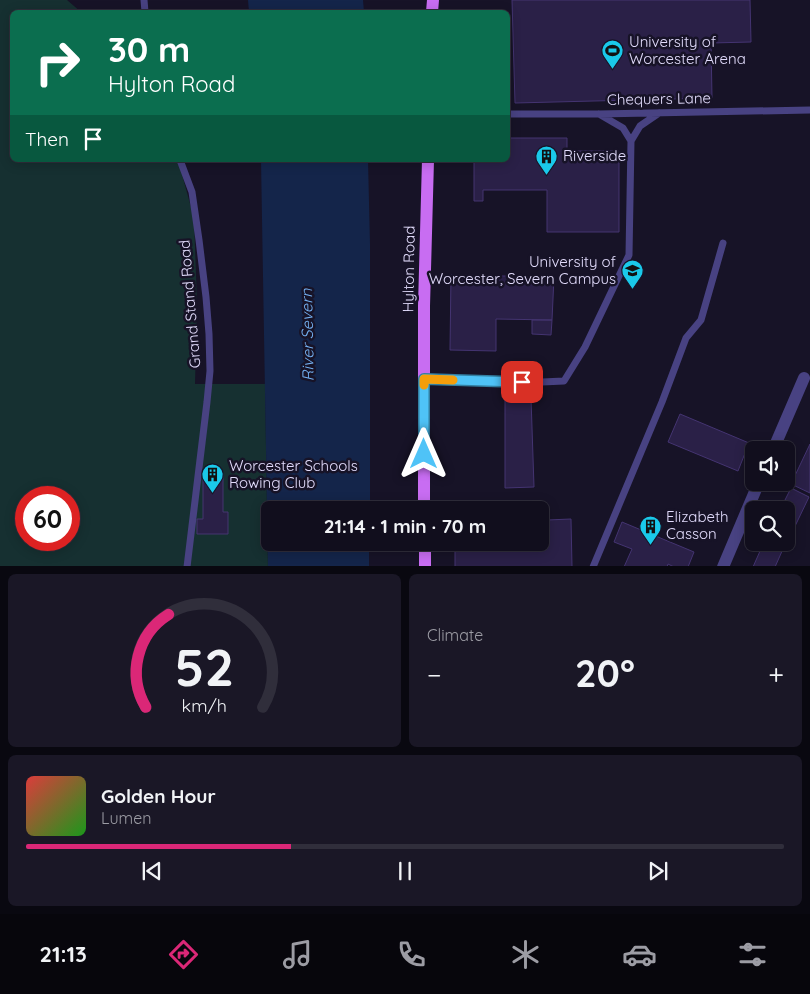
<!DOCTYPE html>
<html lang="en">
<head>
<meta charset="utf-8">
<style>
	:root { --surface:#110e1d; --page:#1a1726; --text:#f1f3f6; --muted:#9c9ca4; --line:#302e3b; --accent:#db2777 }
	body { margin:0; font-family:Quicksand,sans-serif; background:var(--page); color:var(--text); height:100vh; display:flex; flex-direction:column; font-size:19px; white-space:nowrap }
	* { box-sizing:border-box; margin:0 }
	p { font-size:16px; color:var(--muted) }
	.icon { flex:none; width:28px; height:28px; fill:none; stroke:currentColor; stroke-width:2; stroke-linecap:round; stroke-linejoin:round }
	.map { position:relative; height:566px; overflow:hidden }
	.details { display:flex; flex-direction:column; gap:8px; padding:8px; background:#090810; flex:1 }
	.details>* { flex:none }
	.hud { position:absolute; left:10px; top:10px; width:500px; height:152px; border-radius:8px; box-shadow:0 2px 12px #0003,0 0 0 1px var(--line); background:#0b6e4f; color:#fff; overflow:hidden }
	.tools { position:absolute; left:745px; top:441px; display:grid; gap:10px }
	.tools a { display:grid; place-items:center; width:50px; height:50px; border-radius:8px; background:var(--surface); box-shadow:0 2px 12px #0003,0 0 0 1px var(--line); font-size:25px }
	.speed { position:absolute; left:15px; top:486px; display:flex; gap:10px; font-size:25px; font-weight:700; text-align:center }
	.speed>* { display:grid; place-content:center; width:65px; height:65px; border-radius:50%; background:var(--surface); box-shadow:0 2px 12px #0003,0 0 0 1px var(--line); line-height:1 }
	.speed .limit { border:8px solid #d22; background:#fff; color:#111 }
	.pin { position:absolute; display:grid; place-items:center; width:42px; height:42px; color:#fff; margin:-21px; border-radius:10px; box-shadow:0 2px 8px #0006 }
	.me { position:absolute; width:55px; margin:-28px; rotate:0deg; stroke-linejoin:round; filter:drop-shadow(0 0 4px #0008) }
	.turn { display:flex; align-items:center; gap:18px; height:105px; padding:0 15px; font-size:22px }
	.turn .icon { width:65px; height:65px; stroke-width:2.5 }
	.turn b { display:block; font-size:35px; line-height:42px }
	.then { display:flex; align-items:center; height:48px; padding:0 15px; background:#0003; gap:10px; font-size:19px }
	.big { font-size:38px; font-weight:800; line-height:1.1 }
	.details .tile { flex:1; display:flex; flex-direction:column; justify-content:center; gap:8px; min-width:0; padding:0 18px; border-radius:8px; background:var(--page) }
	.details .dial { align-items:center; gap:0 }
	.dial svg { height:130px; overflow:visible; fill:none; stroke:var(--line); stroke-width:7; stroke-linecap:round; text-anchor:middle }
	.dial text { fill:var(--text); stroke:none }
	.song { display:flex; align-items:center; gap:15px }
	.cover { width:60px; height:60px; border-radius:8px; background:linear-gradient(135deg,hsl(0 70% 55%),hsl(120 70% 35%)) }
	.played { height:5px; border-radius:2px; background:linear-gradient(90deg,var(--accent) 35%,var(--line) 35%) }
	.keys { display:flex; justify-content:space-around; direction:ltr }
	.heat { display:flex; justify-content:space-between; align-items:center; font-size:28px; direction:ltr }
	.details .tiles { flex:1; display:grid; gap:8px; grid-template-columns:1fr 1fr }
	.tile:last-child { grid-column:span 2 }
	.trip { position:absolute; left:261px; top:501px; width:288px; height:50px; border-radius:8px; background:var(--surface); box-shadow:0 2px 12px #0003,0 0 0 1px var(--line); font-weight:800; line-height:50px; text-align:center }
	.tab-bar { display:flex; height:80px; justify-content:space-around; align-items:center; background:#07060c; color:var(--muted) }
	.tab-bar .icon { width:35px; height:35px }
	.tab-bar .current { color:var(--accent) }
	.tab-bar b { font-size:22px; color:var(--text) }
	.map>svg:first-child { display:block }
	.green { fill:#163031; fill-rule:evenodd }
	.water { fill:#14254a }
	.building { fill:#2a2047; stroke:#443471 }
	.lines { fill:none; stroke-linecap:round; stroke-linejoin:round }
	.service { stroke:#484282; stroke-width:7 }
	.minor { stroke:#484282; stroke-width:12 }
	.primary { stroke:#c86df2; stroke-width:12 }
	.route-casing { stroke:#337fa1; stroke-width:12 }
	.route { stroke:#4fc3f7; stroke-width:9 }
	.slow { stroke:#f59e0b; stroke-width:9 }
	.labels { text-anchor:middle; stroke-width:5; stroke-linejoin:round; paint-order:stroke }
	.poi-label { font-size:15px; fill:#e2dcfc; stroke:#171327; text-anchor:start }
	.street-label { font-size:15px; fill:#e2dcfc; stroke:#171327 }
	.water-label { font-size:16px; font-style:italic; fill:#74b0f2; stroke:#171327 }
</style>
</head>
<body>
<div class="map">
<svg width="810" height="567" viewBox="0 0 810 567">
	<rect width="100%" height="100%" fill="#171327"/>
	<!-- green -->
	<path class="green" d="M 0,0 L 67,0 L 81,12 L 12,12 L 12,160 L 178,160 L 194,218 L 197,303 L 195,384 L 265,384 L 268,566 L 0,566 ZM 26,498 L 69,498 L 69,540 L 26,540 Z"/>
	<!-- water -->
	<path class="water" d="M 248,0 L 363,0 L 364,12 L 249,12 Z
		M 261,160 L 368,160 L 370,244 L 370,510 L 270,510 L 270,542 L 369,543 L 369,566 L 268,566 Z"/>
	<!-- building -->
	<path class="building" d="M 512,0 L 750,0 L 751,42 L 711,43 L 712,98 L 515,103 Z
		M 508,138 L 567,138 L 567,151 L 619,151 L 619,232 L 547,232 L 547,190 L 483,190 L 483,201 L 474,201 L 474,160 L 508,160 Z
		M 451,275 L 554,277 L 552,320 L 496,319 L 496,351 L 450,350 Z
		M 532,320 L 552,320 L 551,335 L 532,334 Z
		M 505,395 L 531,398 L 534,487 L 505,488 Z
		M 680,414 L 749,443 L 738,471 L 668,442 Z
		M 810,444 L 810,493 L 791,484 Z
		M 203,476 L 223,476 L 223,512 L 228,512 L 228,534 L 197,534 L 197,519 L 203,519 Z
		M 791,488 L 809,497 L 786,545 L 781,542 L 786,542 L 786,510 L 780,510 Z
		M 571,519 L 572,567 L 455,567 L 455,542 L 540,542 L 540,525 L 547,525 L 547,520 Z
		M 622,522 L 694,552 L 688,567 L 674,567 L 668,564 L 667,567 L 624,567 L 632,549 L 614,542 Z
		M 764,542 L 768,542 L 783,549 L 775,567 L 753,567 Z"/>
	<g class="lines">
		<!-- service -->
		<path class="service" d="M 144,0 L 145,12
			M 508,114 L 599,114 L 810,110
			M 631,141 L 640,126 L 659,113
			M 180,160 L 192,192 L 199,240 L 206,297 L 209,334 L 210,371 L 207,402 L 187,567
			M 424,379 L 542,382 L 564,381 L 585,347 L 629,255 L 631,141 L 623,128 L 599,114
			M 593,567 L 662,402 L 686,338 L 701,320 L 723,243"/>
		<!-- minor -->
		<path class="minor" d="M 773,450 L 804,378
			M 723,567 L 759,482"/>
		<!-- primary -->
		<path class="primary" d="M 432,12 L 433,0
			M 424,510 L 424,306 L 428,160
			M 425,542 L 425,567"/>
	</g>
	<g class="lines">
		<defs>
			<path id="route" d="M 424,454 L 424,379 L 522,382"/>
		</defs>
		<!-- route casing -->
		<use href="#route" class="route-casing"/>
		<!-- route -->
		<use href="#route" class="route"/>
		<!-- slow -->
		<path class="slow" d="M 424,385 L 424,379 L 453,380"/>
	</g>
	<!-- icons -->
	<defs>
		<symbol id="stadium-pin" viewBox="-11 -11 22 30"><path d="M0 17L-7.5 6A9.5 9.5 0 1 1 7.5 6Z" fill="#1ac9ea" stroke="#171327"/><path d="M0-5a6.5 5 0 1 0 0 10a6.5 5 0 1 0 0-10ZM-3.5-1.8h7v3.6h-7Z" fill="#111"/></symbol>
		<symbol id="building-pin" viewBox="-11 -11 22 30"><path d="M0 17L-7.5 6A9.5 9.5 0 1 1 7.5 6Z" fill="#1ac9ea" stroke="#171327"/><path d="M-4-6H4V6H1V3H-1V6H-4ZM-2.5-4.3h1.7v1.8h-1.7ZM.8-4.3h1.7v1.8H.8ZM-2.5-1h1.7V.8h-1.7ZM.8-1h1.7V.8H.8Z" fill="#111"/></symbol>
		<symbol id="university-pin" viewBox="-11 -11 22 30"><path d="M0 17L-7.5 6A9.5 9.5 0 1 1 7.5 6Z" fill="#1ac9ea" stroke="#171327"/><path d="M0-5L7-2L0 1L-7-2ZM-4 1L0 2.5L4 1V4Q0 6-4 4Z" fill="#111"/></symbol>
	</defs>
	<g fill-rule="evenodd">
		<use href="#stadium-pin" x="600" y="38" width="25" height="34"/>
		<use href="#building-pin" x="534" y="144" width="25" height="34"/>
		<use href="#university-pin" x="620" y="258" width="25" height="34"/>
		<use href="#building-pin" x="200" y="462" width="25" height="34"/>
		<use href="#building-pin" x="638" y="514" width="25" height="34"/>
	</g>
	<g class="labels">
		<!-- poi labels -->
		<g class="poi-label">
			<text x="629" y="47">University of<tspan x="629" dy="17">Worcester Arena</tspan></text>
			<text x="563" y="161">Riverside</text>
			<text x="616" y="267" text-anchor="end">University of<tspan x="616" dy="17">Worcester, Severn Campus</tspan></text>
			<text x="229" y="471">Worcester Schools<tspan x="229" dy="17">Rowing Club</tspan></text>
			<text x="666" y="522">Elizabeth<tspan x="666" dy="17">Casson</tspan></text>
		</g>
		<!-- street labels -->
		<g class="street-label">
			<text transform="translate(659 99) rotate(-1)" y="5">Chequers Lane</text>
			<text transform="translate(409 269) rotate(-89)" y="5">Hylton Road</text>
			<text transform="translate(190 304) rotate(-95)" y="5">Grand Stand Road</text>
		</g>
		<!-- water labels -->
		<g class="water-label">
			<text transform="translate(307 335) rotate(-91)" y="6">River Severn</text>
		</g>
	</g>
</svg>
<div class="tools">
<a><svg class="icon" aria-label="sound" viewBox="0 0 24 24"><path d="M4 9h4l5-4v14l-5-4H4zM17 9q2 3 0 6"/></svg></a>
<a><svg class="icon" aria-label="search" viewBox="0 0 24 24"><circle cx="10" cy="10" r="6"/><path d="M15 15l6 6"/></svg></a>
</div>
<div class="speed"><div class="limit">60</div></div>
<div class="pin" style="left:522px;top:382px;background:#d93025"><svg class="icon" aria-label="arrive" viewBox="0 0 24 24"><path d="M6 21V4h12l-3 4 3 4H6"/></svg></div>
<svg class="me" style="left:424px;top:454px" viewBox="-20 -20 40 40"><path d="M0-17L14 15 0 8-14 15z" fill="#4fc3f7" stroke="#fff" stroke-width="4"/></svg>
<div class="trip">21:14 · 1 min · 70 m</div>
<div class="hud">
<div class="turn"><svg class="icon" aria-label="right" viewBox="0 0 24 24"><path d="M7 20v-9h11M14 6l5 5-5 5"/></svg><div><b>30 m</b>Hylton Road</div></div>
<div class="then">Then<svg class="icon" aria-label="arrive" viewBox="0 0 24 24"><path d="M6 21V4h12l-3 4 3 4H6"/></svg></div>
</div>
</div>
<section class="details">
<div class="tiles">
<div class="tile dial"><svg viewBox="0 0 100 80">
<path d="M14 69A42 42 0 1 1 86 69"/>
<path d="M14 69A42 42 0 0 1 28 12" stroke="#db2777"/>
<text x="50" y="56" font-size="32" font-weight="700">52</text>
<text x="50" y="72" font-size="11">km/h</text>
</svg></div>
<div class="tile"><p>Climate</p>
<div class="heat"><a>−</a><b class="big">20°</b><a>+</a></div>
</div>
<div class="tile">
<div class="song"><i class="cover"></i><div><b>Golden Hour</b><p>Lumen</p></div></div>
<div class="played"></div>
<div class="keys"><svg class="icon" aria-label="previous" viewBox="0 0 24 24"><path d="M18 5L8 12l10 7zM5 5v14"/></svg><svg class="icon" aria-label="pause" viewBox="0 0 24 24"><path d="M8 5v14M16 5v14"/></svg><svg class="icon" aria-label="next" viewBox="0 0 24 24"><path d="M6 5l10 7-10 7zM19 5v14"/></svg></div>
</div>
</div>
</section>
<nav class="tab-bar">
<b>21:13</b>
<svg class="icon current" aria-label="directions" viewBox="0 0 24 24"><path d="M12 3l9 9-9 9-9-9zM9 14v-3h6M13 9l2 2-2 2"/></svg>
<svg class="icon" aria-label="music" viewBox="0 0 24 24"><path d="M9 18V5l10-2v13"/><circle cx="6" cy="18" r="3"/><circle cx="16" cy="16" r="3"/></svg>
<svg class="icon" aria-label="phone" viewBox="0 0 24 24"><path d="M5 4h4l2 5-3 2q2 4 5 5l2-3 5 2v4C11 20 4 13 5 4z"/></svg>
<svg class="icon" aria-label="climate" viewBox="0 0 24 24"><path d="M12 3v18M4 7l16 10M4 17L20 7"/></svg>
<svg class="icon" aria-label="car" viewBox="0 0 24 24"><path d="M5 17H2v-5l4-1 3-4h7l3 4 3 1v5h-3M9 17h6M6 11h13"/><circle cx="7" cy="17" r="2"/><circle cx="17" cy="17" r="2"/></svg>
<svg class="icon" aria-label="filters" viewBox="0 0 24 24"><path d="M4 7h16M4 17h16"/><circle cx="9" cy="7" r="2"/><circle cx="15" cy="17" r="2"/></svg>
</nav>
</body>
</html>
